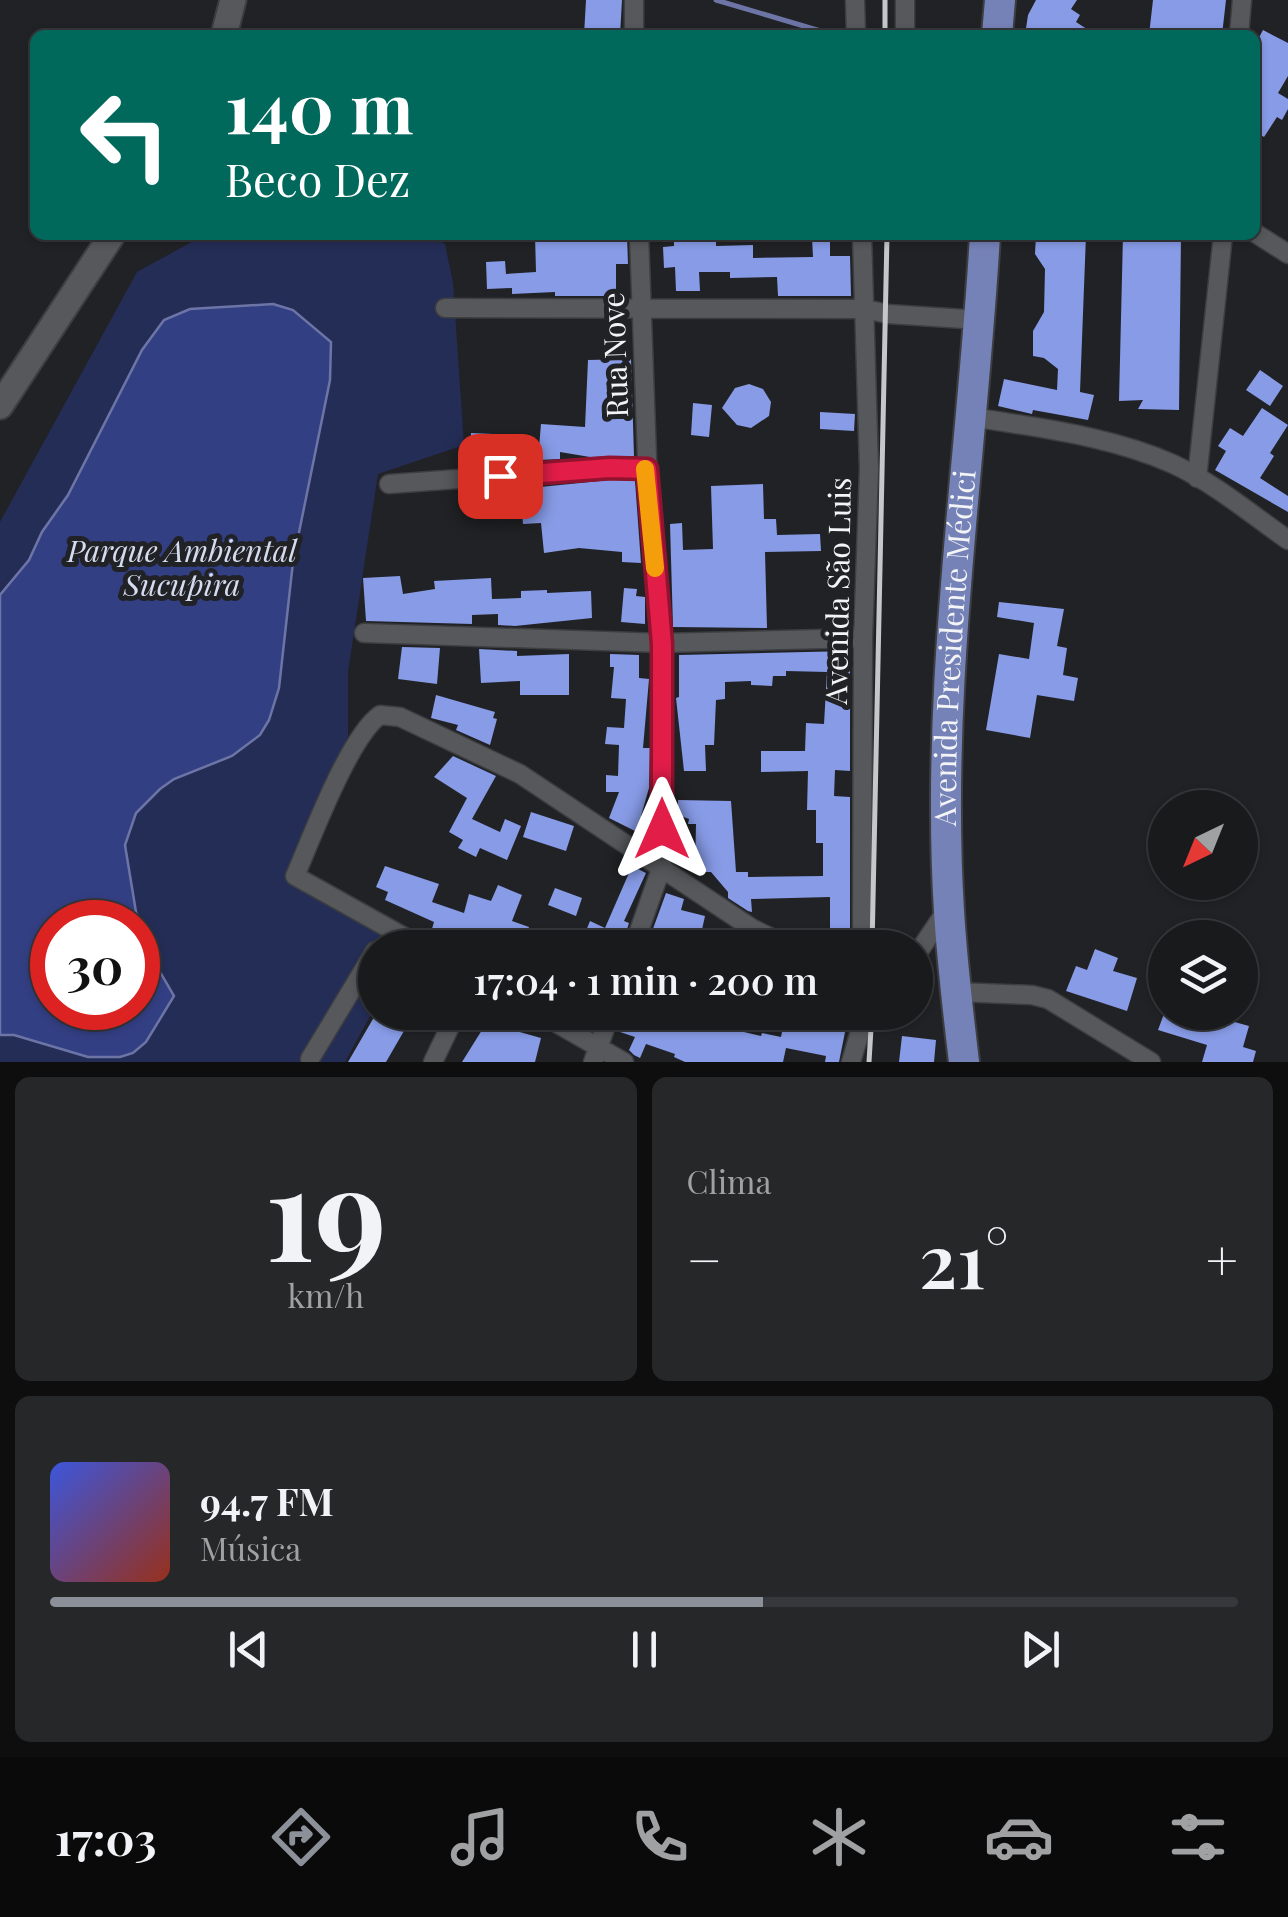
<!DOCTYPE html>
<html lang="pt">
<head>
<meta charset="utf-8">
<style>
	:root { --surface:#191a1c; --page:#262729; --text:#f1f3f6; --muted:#9fa1a3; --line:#37383b; --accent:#8c9099 }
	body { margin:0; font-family:"Playfair Display",serif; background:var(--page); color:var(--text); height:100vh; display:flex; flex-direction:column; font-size:38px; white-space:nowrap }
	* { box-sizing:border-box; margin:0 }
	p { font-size:32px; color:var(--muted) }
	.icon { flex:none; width:55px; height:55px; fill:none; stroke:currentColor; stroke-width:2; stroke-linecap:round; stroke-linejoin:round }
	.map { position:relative; height:1062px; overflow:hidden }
	.drawer { display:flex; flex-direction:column; gap:15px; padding:15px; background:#0e0e0f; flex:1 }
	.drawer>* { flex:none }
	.hud { position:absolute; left:30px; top:30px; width:1230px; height:210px; border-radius:15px; box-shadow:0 2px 8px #0004,0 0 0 2px var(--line); background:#00695c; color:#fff; overflow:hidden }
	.needle { width:65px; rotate:223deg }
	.tools { position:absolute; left:1148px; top:790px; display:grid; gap:20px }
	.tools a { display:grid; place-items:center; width:110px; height:110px; border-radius:50%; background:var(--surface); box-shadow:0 2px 8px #0004,0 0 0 2px var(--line); font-size:50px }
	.speed { position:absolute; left:30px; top:900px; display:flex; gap:20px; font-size:50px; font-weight:700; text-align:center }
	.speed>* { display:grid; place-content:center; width:130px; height:130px; border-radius:50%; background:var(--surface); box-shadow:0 2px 8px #0004,0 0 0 2px var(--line); line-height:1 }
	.speed .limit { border:15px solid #d22; background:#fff; color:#111 }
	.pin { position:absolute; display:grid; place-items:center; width:85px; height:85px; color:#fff; margin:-42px; border-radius:20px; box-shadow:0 5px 15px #0006 }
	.me { position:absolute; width:110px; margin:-55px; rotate:0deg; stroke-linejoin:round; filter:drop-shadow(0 0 8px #0008) }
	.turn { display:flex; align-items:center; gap:35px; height:210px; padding:0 30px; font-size:45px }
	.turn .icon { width:130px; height:130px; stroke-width:2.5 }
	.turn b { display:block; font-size:70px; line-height:85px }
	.big { font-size:75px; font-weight:600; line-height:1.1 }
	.drawer .widget { flex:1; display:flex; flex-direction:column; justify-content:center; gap:15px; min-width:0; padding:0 35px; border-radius:15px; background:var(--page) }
	.drawer .dial { align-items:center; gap:0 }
	.dial b { font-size:130px; line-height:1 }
	.song { display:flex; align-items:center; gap:30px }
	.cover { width:120px; height:120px; border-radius:15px; background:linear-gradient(135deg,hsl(230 70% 55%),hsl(10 70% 35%)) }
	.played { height:10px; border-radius:5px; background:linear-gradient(90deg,var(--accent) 60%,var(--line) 60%) }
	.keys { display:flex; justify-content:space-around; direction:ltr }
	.heat { display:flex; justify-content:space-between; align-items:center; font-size:55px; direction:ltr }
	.drawer .tiles { flex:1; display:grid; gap:15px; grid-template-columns:1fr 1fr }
	.widget:last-child { grid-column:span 2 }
	.trip { position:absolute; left:358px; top:930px; width:575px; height:100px; border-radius:50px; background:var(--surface); box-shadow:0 2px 8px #0004,0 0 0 2px var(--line); font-weight:600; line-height:100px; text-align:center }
	.tabs { display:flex; height:160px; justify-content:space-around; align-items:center; background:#0a0a0b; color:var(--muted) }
	.tabs .icon { width:70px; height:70px }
	.tabs .current { color:var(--accent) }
	.tabs b { font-size:45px; color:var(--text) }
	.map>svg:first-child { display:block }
	.green { fill:#242d56; fill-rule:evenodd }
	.water { fill:#333f83; stroke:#6d75a6; stroke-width:2.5; fill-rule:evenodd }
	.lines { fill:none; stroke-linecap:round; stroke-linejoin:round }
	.stream { stroke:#6d75a6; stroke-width:5 }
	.building { fill:#879be6 }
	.street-casing { stroke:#3d3e41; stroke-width:21 }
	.secondary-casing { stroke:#3d3e41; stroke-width:29 }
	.primary-casing { stroke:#3d3e41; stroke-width:34 }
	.street { stroke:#57585b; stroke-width:18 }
	.secondary { stroke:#57585b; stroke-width:25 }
	.primary { stroke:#7582b7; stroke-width:30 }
	.rail { stroke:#c6c7c9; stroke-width:5 }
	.route-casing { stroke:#92132f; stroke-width:25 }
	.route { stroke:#e11d48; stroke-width:18 }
	.slow { stroke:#f59e0b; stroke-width:18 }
	.labels { text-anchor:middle; stroke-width:10; stroke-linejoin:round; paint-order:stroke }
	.street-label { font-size:30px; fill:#f3f4f6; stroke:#212225 }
	.park-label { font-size:30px; font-style:italic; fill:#d5dcf0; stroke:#212225 }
</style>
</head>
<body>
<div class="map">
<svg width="1288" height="1062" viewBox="0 0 1288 1062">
	<rect width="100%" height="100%" fill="#212225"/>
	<!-- green -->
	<path class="green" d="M 212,235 L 429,235 L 445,244 L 453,283 L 464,445 L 378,474 L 348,672 L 348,736 L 289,877 L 404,947 L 375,948 L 375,1007 L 345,1062 L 0,1062 L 0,522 L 137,272 L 199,238 ZM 52,922 L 138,922 L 138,1008 L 52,1008 Z"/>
	<!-- water -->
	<path class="water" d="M 273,304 L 293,310 L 331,342 L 330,380 L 293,562 L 279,688 L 269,720 L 260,735 L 232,756 L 174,779 L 160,789 L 136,813 L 125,845 L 136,912 L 157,956 L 159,970 L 174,996 L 146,1042 L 133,1053 L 120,1057 L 88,1057 L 14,1035 L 0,1035 L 0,595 L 29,560 L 42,532 L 68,495 L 142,350 L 164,320 L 190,309 ZM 52,922 L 138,922 L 138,1008 L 52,1008 Z"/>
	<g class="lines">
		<!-- stream -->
		<path class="stream" d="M 716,0 L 834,35"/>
	</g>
	<!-- building -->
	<path class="building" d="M 586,0 L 622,0 L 620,35 L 584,35 Z
		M 1036,0 L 1077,0 L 1071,9 L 1080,15 L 1076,22 L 1096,35 L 1025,35 L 1028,15 Z
		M 1153,0 L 1226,0 L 1222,35 L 1149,35 Z
		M 1263,30 L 1288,43 L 1288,76 L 1278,93 L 1288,99 L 1288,109 L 1282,120 L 1277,117 L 1264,137 L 1255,131 L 1255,45 Z
		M 535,235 L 627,235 L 628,264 L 616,264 L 616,296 L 555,296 L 555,292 L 512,294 L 512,288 L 487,289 L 486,262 L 505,261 L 506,274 L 536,272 Z
		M 674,235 L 716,235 L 716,246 L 753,245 L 753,258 L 813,257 L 812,237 L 830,237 L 830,256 L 850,256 L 851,296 L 778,296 L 777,277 L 730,278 L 730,272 L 699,272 L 700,291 L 676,291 L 675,267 L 664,268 L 663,247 L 674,246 Z
		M 1036,235 L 1086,235 L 1080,392 L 1094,395 L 1088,420 L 1033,410 L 1032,414 L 998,406 L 1004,379 L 1057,390 L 1058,369 L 1044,358 L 1033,356 L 1033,331 L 1044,312 L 1045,269 L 1035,254 Z
		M 1123,235 L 1181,235 L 1179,410 L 1138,409 L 1143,400 L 1119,401 Z
		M 631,359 L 634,456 L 590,457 L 560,452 L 560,459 L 538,460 L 541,424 L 585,427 L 588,360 Z
		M 1260,370 L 1283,386 L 1270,406 L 1246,390 Z
		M 749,384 L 763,389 L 771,402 L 769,416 L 751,428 L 737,425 L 722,408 L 735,388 Z
		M 693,403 L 712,405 L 709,437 L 691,435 Z
		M 1262,408 L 1288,425 L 1270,453 L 1274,456 L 1260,478 L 1288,496 L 1288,512 L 1215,470 L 1226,451 L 1218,446 L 1230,428 L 1243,436 Z
		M 820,412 L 855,414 L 854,431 L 820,429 Z
		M 471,433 L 493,434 L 493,458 L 463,458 L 463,445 L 471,445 Z
		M 610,480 L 635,481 L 641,563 L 622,562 L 622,552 L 579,548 L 544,553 L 541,523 L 523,524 L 520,489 Z
		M 763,484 L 764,519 L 776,519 L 777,535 L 820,534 L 821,551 L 765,552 L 767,628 L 673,627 L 670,524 L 682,523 L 683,550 L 713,549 L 711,486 Z
		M 490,492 L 491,512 L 466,514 L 465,493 Z
		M 400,576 L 403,594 L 435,589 L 434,581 L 491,578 L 492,599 L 521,598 L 521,591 L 547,590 L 547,593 L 591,591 L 592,618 L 515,626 L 498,625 L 498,614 L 472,615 L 472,624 L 366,621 L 363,578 Z
		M 624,588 L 637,589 L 636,596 L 645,597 L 645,624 L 621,622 Z
		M 999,602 L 1064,609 L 1057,646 L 1067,648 L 1063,675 L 1078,678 L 1074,701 L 1037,695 L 1030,738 L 986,730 L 999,654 L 1029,659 L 1034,623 L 997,617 Z
		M 402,647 L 440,648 L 437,684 L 398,679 Z
		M 479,649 L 517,651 L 517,656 L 569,654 L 569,695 L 520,695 L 520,681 L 481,683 Z
		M 850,651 L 850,771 L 835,770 L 834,796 L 850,797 L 850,947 L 819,947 L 819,929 L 830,929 L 830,897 L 751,899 L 752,912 L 748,911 L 728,898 L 728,892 L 711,872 L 695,872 L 696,824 L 688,824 L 689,819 L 678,815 L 678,800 L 731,801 L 736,872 L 748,872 L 748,877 L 823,876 L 823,843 L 816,843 L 816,810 L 807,810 L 808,771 L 761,772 L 761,751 L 805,751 L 806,723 L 824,724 L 827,672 L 786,671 L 786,676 L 773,676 L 772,686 L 751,685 L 751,681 L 725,682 L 725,699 L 716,700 L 714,745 L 705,745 L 706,771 L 684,771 L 676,698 L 679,697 L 679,655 Z
		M 610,654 L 639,655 L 639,678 L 649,679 L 643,748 L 650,748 L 649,788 L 641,816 L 645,818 L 639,833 L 609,818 L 619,792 L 606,792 L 606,775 L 618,776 L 619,745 L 605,744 L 607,727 L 624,728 L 626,699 L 611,698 L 614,667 L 610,667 Z
		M 436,695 L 495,712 L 493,718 L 497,719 L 490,745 L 456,730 L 458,725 L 431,718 Z
		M 453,756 L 496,776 L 472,819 L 500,832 L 505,819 L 521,826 L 507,860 L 480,848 L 476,857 L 458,848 L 463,840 L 449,832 L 467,798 L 434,777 Z
		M 531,812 L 574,826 L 566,851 L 523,837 Z
		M 385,866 L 439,884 L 432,902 L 464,913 L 469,894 L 491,901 L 498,885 L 522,895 L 512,921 L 529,927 L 522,948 L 452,948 L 455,940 L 431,932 L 434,922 L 385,900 L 388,892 L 376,887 Z
		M 632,866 L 646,873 L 624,921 L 629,923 L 621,948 L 579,948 L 590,921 L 605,928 Z
		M 555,888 L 582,898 L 576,916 L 548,905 Z
		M 666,893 L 684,899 L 681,910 L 705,916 L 698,948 L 646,948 Z
		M 1095,949 L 1118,958 L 1113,971 L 1137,978 L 1127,1011 L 1066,991 L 1076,966 L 1087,970 Z
		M 1165,1011 L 1214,1012 L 1213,1016 L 1249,1026 L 1243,1047 L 1256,1051 L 1253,1062 L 1202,1062 L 1207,1045 L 1158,1030 Z
		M 377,1012 L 415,1012 L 386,1062 L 348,1062 Z
		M 483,1012 L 520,1012 L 509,1029 L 541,1038 L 535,1062 L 462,1062 L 482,1030 L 474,1025 Z
		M 626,1012 L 688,1012 L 685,1021 L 712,1032 L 714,1025 L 761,1036 L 762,1033 L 781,1037 L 786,1012 L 848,1012 L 848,1017 L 839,1062 L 825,1062 L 826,1056 L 786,1048 L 783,1062 L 685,1062 L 674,1057 L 675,1054 L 646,1044 L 640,1058 L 634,1055 L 629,1050 L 635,1037 L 620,1032 Z
		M 902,1036 L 936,1040 L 934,1062 L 899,1062 Z"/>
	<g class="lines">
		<defs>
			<path id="street" d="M 634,0 L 634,35
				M 855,0 L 856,35
				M 905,0 L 905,35
				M 1239,35 L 1242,0
				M 1255,233 L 1288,254
				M 862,235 L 869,469 L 863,638 L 862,948
				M 445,308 L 865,309 L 888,314 L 980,320
				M 972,417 C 1039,428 1110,436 1173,464 C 1214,483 1251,514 1288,540
				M 1197,478 L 1223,235
				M 389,484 L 610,468 L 647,469
				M 364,633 L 662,643 L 863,638
				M 424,948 L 295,876 C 312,837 349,737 380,715 L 400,717 L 520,774 L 753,929 L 793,948
				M 633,948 L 662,866 L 662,643 L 649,513 L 639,235
				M 915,957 L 948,908
				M 956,992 L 1032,995 L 1048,999 L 1151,1062
				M 537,1012 L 624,1062
				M 310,1059 L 375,951
				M 433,1062 L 457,1012
				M 593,1062 L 611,1012
				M 851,1062 L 861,1028 L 861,1012"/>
			<path id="secondary" d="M 224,35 L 233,0
				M 0,406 L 112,235"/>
			<g id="primary">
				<path d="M 997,35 L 1000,0"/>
				<path id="s1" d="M 964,1062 C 958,1012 952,961 949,911 C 935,685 972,459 985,235"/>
			</g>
		</defs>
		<!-- street casing -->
		<use href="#street" class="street-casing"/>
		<!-- secondary casing -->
		<use href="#secondary" class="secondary-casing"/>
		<!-- primary casing -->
		<use href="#primary" class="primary-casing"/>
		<!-- street -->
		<use href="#street" class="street"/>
		<!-- secondary -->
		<use href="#secondary" class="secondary"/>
		<!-- primary -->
		<use href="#primary" class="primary"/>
		<!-- rail -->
		<path class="rail" d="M 885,0 L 885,35
			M 872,948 L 887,235
			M 869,1062 L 872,1012"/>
	</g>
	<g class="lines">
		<defs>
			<path id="route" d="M 500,476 L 610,468 L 647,469 L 662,644 L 662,829"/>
		</defs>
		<!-- route casing -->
		<use href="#route" class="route-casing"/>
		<!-- route -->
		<use href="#route" class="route"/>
		<!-- slow -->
		<path class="slow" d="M 645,469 L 655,568"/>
	</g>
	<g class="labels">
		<!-- street labels -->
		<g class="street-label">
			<text transform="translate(616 355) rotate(-92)" y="10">Rua Nove</text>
			<text transform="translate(839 591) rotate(-89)" y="10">Avenida São Luis</text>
			<text dy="10" stroke="none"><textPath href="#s1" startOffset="415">Avenida Presidente Médici</textPath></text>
		</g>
		<!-- park labels -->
		<g class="park-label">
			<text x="182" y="562">Parque Ambiental<tspan x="182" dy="34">Sucupira</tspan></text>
		</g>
	</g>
</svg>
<div class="tools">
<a><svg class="needle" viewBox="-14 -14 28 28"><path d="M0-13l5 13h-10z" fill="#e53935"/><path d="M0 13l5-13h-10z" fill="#9fa1a3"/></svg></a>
<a><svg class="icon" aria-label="layers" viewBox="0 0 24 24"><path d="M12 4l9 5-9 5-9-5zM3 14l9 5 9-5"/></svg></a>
</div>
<div class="speed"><div class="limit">30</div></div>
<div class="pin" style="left:500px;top:476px;background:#d93025"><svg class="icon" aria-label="arrive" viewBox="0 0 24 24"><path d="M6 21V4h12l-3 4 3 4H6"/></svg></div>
<svg class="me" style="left:662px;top:829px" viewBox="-20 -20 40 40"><path d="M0-17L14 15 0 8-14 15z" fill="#e11d48" stroke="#fff" stroke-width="4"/></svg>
<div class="trip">17:04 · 1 min · 200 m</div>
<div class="hud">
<div class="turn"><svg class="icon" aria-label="left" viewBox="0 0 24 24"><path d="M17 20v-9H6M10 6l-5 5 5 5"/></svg><div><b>140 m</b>Beco Dez</div></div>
</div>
</div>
<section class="drawer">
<div class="tiles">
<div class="widget dial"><b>19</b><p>km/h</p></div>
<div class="widget"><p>Clima</p>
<div class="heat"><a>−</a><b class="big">21°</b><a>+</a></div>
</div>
<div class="widget">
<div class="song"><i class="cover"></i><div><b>94.7 FM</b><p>Música</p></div></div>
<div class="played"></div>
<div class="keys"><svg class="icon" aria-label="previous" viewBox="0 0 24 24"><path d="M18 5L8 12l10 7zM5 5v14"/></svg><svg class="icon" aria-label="pause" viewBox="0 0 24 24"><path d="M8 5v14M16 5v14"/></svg><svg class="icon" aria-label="next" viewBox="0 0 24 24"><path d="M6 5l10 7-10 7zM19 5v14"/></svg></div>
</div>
</div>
</section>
<nav class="tabs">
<b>17:03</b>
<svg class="icon current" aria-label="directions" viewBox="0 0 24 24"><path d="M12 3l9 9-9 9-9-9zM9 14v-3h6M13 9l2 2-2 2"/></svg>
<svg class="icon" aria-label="music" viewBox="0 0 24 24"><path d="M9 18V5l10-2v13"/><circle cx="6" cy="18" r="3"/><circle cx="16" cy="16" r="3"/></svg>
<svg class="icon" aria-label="phone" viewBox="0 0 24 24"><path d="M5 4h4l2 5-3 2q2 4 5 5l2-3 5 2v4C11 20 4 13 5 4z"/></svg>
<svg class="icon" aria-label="climate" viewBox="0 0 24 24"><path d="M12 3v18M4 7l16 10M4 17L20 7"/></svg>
<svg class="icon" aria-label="car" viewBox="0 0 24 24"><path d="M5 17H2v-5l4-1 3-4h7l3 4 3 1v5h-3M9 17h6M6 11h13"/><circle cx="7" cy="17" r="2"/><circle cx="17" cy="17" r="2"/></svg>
<svg class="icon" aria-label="filters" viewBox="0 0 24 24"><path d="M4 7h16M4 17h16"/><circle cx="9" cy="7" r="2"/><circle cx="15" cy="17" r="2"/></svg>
</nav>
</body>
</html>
